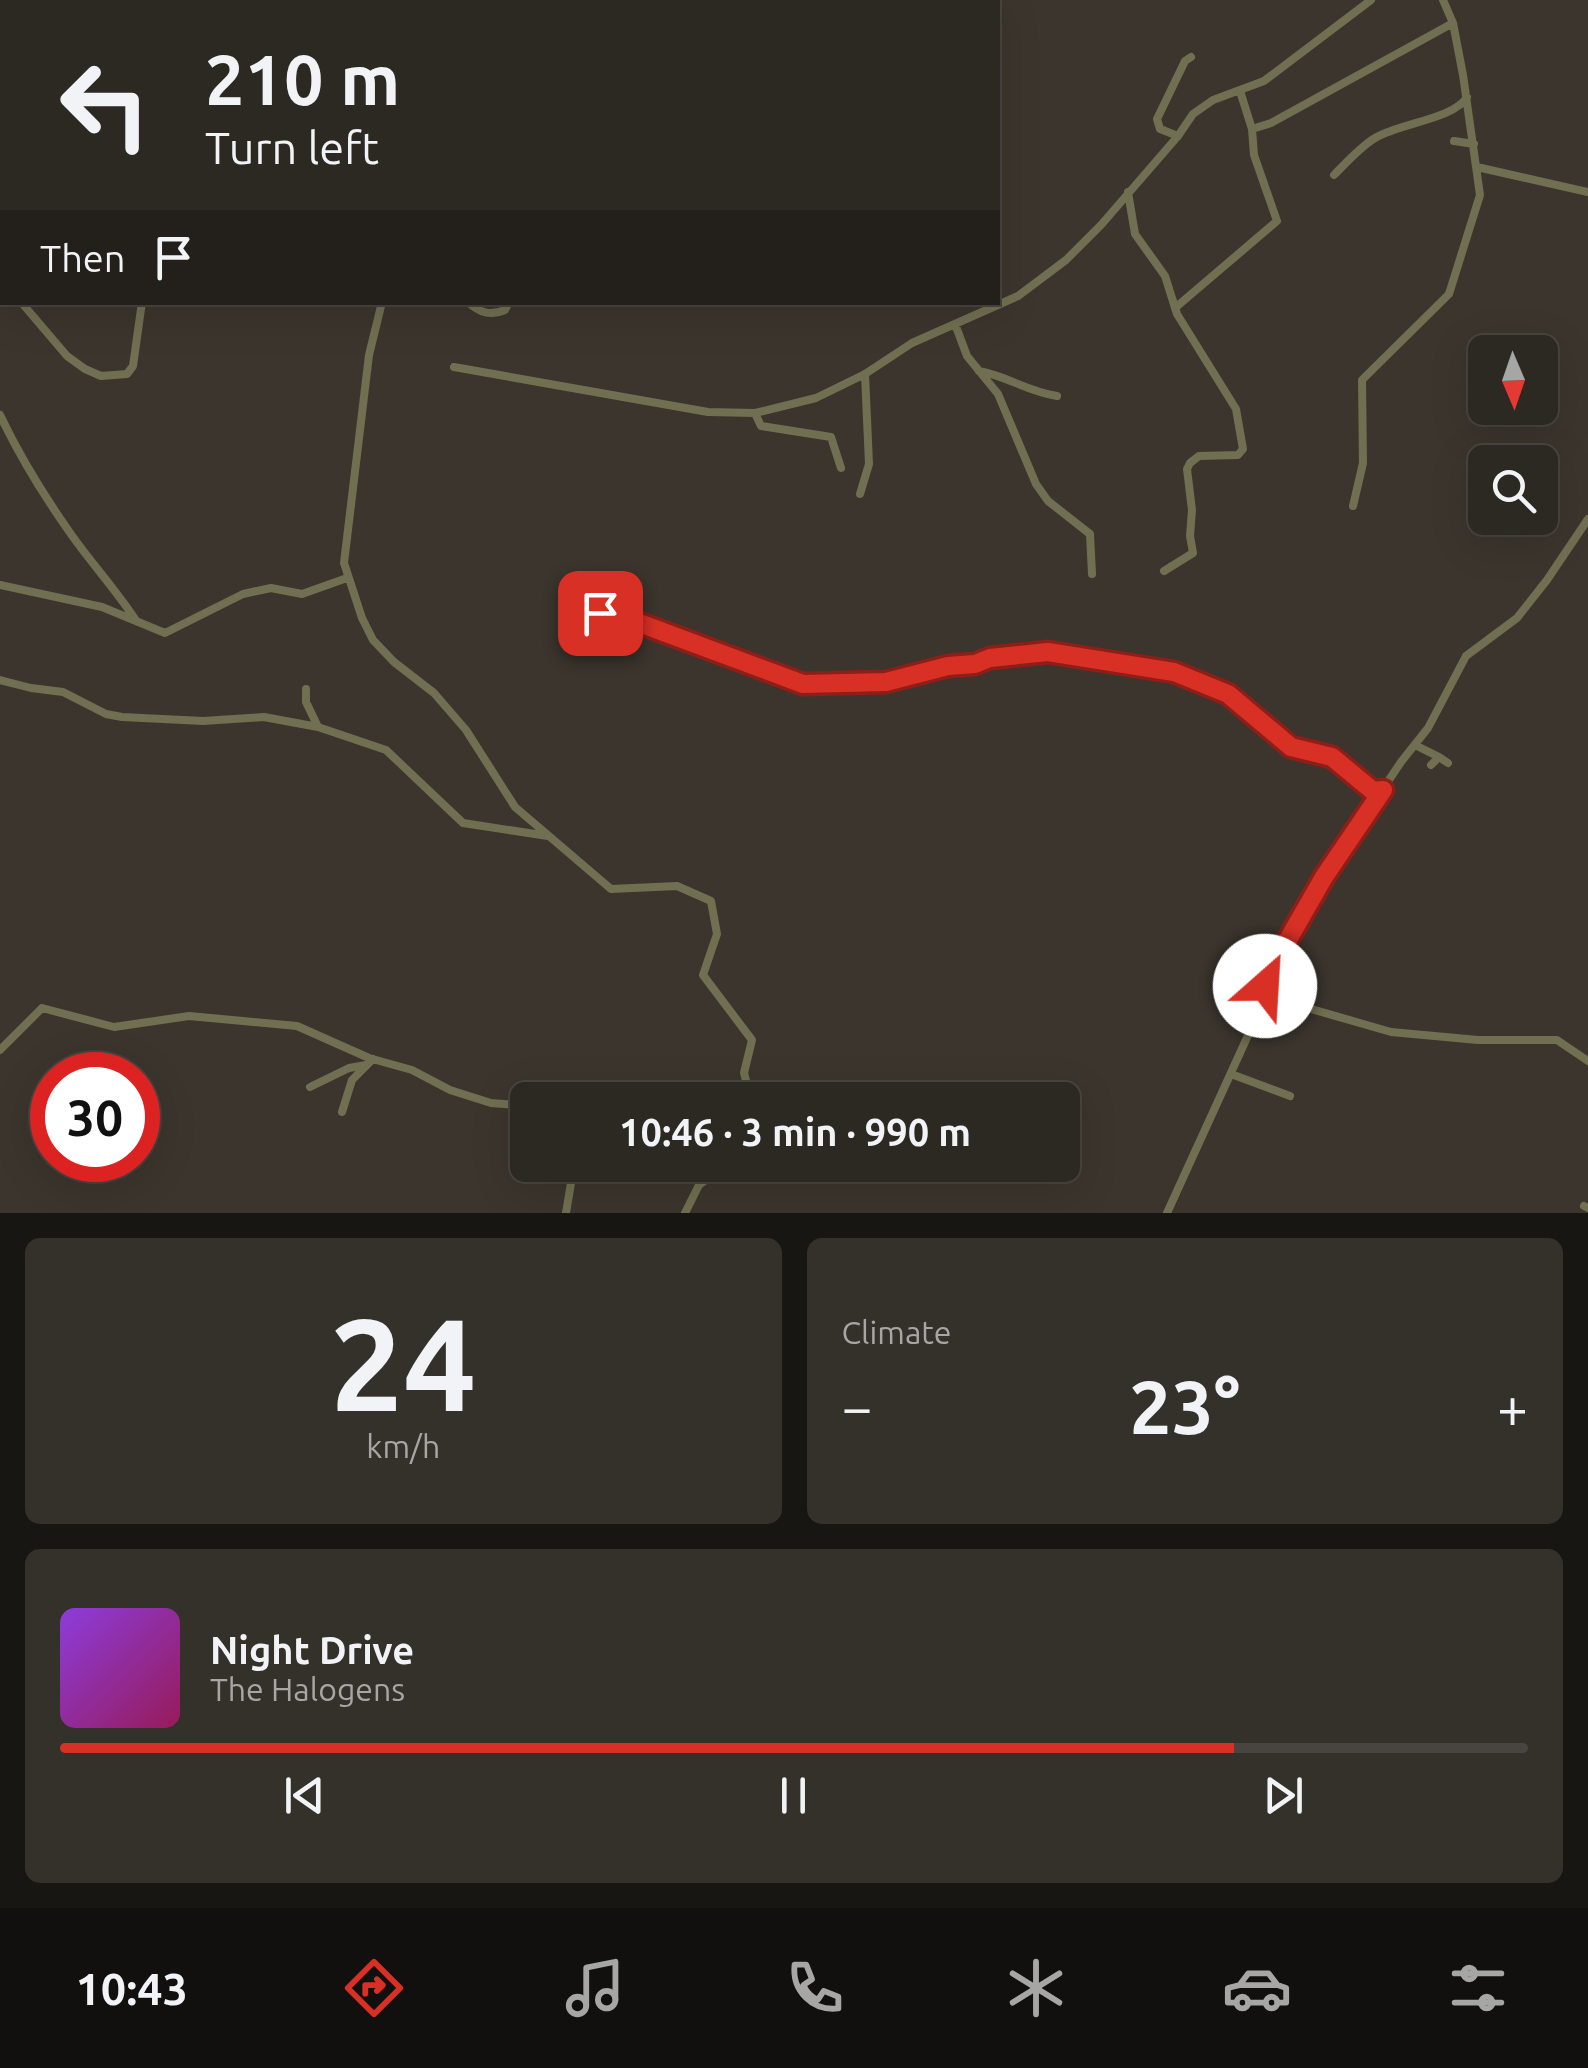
<!DOCTYPE html>
<html lang="en">
<head>
<meta charset="utf-8">
<style>
	:root { --surface:#2c2822; --page:#34302a; --text:#f1f3f6; --muted:#a6a6a5; --line:#484440; --accent:#d93025 }
	body { margin:0; font-family:Ubuntu,sans-serif; background:var(--page); color:var(--text); height:100vh; display:flex; flex-direction:column; font-size:38px; white-space:nowrap }
	* { box-sizing:border-box; margin:0 }
	p { font-size:32px; color:var(--muted) }
	.icon { flex:none; width:55px; height:55px; fill:none; stroke:currentColor; stroke-width:2; stroke-linecap:round; stroke-linejoin:round }
	.map { position:relative; height:1213px; overflow:hidden }
	.sheet { display:flex; flex-direction:column; gap:25px; padding:25px; background:#181613; flex:1 }
	.sheet>* { flex:none }
	.guide { position:absolute; left:0px; top:0px; width:1000px; height:305px; box-shadow:0 10px 40px #0002,0 0 0 2px var(--line); background:#2c2822; color:var(--text); overflow:hidden }
	.needle { width:65px; rotate:178deg }
	.buttons { position:absolute; left:1468px; top:335px; display:grid; gap:20px }
	.buttons a { display:grid; place-items:center; width:90px; height:90px; border-radius:15px; background:var(--surface); box-shadow:0 10px 40px #0002,0 0 0 2px var(--line); font-size:50px }
	.speed { position:absolute; left:30px; top:1052px; display:flex; gap:20px; font-size:50px; font-weight:700; text-align:center }
	.speed>* { display:grid; place-content:center; width:130px; height:130px; border-radius:50%; background:var(--surface); box-shadow:0 10px 40px #0002,0 0 0 2px var(--line); line-height:1 }
	.speed .limit { border:15px solid #d22; background:#fff; color:#111 }
	.pin { position:absolute; display:grid; place-items:center; width:85px; height:85px; color:#fff; margin:-42px; border-radius:20px; box-shadow:0 5px 15px #0006 }
	.me { position:absolute; width:110px; margin:-55px; rotate:26deg; stroke-linejoin:round; filter:drop-shadow(0 0 8px #0008) }
	.turn { display:flex; align-items:center; gap:35px; height:210px; padding:0 40px; font-size:45px }
	.turn .icon { width:130px; height:130px; stroke-width:2.5 }
	.turn b { display:block; font-size:70px; line-height:85px }
	.then { display:flex; align-items:center; height:95px; padding:0 40px; background:#0003; gap:20px; font-size:38px }
	.big { font-size:75px; font-weight:700; line-height:1.1 }
	.sheet .card { flex:1; display:flex; flex-direction:column; justify-content:center; gap:15px; min-width:0; padding:0 35px; border-radius:15px; background:var(--page) }
	.sheet .dial { align-items:center; gap:0 }
	.dial b { font-size:130px; line-height:1 }
	.song { display:flex; align-items:center; gap:30px }
	.cover { width:120px; height:120px; border-radius:15px; background:linear-gradient(135deg,hsl(270 70% 55%),hsl(330 70% 35%)) }
	.played { height:10px; border-radius:5px; background:linear-gradient(90deg,var(--accent) 80%,var(--line) 80%) }
	.keys { display:flex; justify-content:space-around; direction:ltr }
	.heat { display:flex; justify-content:space-between; align-items:center; font-size:55px; direction:ltr }
	.sheet .tiles { flex:1; display:grid; gap:25px; grid-template-columns:1fr 1fr }
	.card:last-child { grid-column:span 2 }
	.trip { position:absolute; left:510px; top:1082px; width:570px; height:100px; border-radius:15px; background:var(--surface); box-shadow:0 10px 40px #0002,0 0 0 2px var(--line); font-weight:700; line-height:100px; text-align:center }
	.dock { display:flex; height:160px; justify-content:space-around; align-items:center; background:#12100e; color:var(--muted) }
	.dock .icon { width:70px; height:70px }
	.dock .on { color:var(--accent) }
	.dock b { font-size:45px; color:var(--text) }
	.map>svg:first-child { display:block }
	.lines { fill:none; stroke-linecap:round; stroke-linejoin:round }
	.street { stroke:#716f51; stroke-width:8 }
	.route-casing { stroke:#8d1f18; stroke-width:25 }
	.route { stroke:#d93025; stroke-width:18 }
</style>
</head>
<body>
<div class="map">
<svg width="1588" height="1213" viewBox="0 0 1588 1213">
	<rect width="100%" height="100%" fill="#3b352d"/>
	<g class="lines">
		<!-- street -->
		<path class="street" d="M 30,0 L 31,2
			M 51,0 L 54,2
			M 599,2 L 602,0
			M 1252,129 L 1271,123 L 1453,23
			M 1178,136 L 1160,129 L 1157,119 L 1185,61 L 1191,57
			M 1454,141 L 1474,144
			M 1477,167 L 1588,192
			M 1334,175 C 1346,163 1360,147 1375,138 C 1400,123 1454,119 1467,97
			M 1128,192 L 1135,234 L 1165,276 L 1177,314 L 1236,409 L 1243,449 L 1238,455 L 1199,456 L 1190,463 L 1187,469 L 1192,510 L 1190,536 L 1193,553 L 1164,571
			M 0,283 L 2,284
			M 21,302 L 67,356 L 85,369 L 101,376 L 127,374 L 133,366 L 142,302
			M 382,302 L 369,355 L 344,563 L 362,618 L 373,640 L 394,662 L 434,693 L 466,730 L 515,807 L 611,889 L 677,886 L 711,901 L 717,934 L 703,975 L 752,1040 L 744,1073 L 751,1100
			M 468,302 C 480,313 490,316 505,310 L 509,302
			M 1175,308 L 1277,221 L 1254,155 L 1252,129 L 1240,91
			M 955,324 L 967,356 L 998,394 L 1036,484 L 1048,501 L 1090,534 L 1092,574
			M 454,367 L 708,412 L 755,413 L 816,398 L 865,374 L 912,343 L 1018,296 L 1066,260 L 1101,225 L 1178,136 L 1193,114 L 1213,100 L 1264,81 L 1371,0
			M 979,371 C 1007,376 1026,391 1057,396
			M 755,413 L 761,426 L 831,437 L 841,468
			M 0,415 C 20,457 46,499 73,537 C 93,565 116,590 135,619
			M 860,494 L 869,464 L 865,374
			M 1353,506 L 1363,463 L 1362,380 L 1449,294 L 1480,195 L 1463,75 L 1453,23 L 1443,0
			M 0,585 L 102,607 L 165,633 L 243,594 L 271,588 L 302,594 L 347,578
			M 567,620 L 600,613 L 615,614 L 803,684 L 887,682 L 949,666 L 975,664 L 990,658 L 1048,652 L 1174,672 L 1228,693 L 1291,747 L 1332,757 L 1373,791 L 1383,790
			M 0,680 L 31,688 L 63,692 L 106,714 L 122,717 L 203,721 L 264,717 L 318,727 L 386,750 L 463,823 L 548,836
			M 306,689 L 306,702 L 318,727
			M 1417,746 L 1439,757
			M 1431,765 L 1439,757 L 1448,763
			M 1266,996 L 1391,1032 L 1478,1040 L 1557,1040 L 1588,1061
			M 0,1050 L 42,1008 L 114,1027 L 189,1016 L 297,1026 L 369,1058 L 412,1070 L 450,1090 L 491,1103 L 528,1106
			M 1231,1074 L 1290,1096
			M 310,1087 L 349,1068 L 366,1065
			M 342,1112 L 352,1080 L 373,1059
			M 1584,1206 L 1588,1208
			M 566,1213 L 574,1165
			M 685,1213 L 699,1185 L 725,1165
			M 1167,1213 L 1266,996 L 1266,981 L 1274,964 L 1324,877 L 1401,762 L 1428,728 L 1466,656 L 1517,618 L 1547,580 L 1588,519"/>
	</g>
	<g class="lines">
		<defs>
			<path id="route" d="M 600,613 L 615,614 L 803,684 L 886,682 L 948,666 L 975,664 L 990,658 L 1048,652 L 1174,672 L 1228,694 L 1291,747 L 1332,757 L 1373,791 L 1383,790 L 1324,877 L 1274,964 L 1265,986"/>
		</defs>
		<!-- route casing -->
		<use href="#route" class="route-casing"/>
		<!-- route -->
		<use href="#route" class="route"/>
	</g>
</svg>
<div class="buttons">
<a><svg class="needle" viewBox="-14 -14 28 28"><path d="M0-13l5 13h-10z" fill="#e53935"/><path d="M0 13l5-13h-10z" fill="#a6a6a5"/></svg></a>
<a><svg class="icon" aria-label="search" viewBox="0 0 24 24"><circle cx="10" cy="10" r="6"/><path d="M15 15l6 6"/></svg></a>
</div>
<div class="speed"><div class="limit">30</div></div>
<div class="pin" style="left:600px;top:613px;background:#d93025"><svg class="icon" aria-label="arrive" viewBox="0 0 24 24"><path d="M6 21V4h12l-3 4 3 4H6"/></svg></div>
<svg class="me" style="left:1265px;top:986px" viewBox="-20 -20 40 40"><circle r="19" fill="#fff"/><path d="M0-13L10 11 0 6-10 11z" fill="#d93025"/></svg>
<div class="trip">10:46 · 3 min · 990 m</div>
<div class="guide">
<div class="turn"><svg class="icon" aria-label="left" viewBox="0 0 24 24"><path d="M17 20v-9H6M10 6l-5 5 5 5"/></svg><div><b>210 m</b>Turn left</div></div>
<div class="then">Then<svg class="icon" aria-label="arrive" viewBox="0 0 24 24"><path d="M6 21V4h12l-3 4 3 4H6"/></svg></div>
</div>
</div>
<section class="sheet">
<div class="tiles">
<div class="card dial"><b>24</b><p>km/h</p></div>
<div class="card"><p>Climate</p>
<div class="heat"><a>−</a><b class="big">23°</b><a>+</a></div>
</div>
<div class="card">
<div class="song"><i class="cover"></i><div><b>Night Drive</b><p>The Halogens</p></div></div>
<div class="played"></div>
<div class="keys"><svg class="icon" aria-label="previous" viewBox="0 0 24 24"><path d="M18 5L8 12l10 7zM5 5v14"/></svg><svg class="icon" aria-label="pause" viewBox="0 0 24 24"><path d="M8 5v14M16 5v14"/></svg><svg class="icon" aria-label="next" viewBox="0 0 24 24"><path d="M6 5l10 7-10 7zM19 5v14"/></svg></div>
</div>
</div>
</section>
<nav class="dock">
<b>10:43</b>
<svg class="icon on" aria-label="directions" viewBox="0 0 24 24"><path d="M12 3l9 9-9 9-9-9zM9 14v-3h6M13 9l2 2-2 2"/></svg>
<svg class="icon" aria-label="music" viewBox="0 0 24 24"><path d="M9 18V5l10-2v13"/><circle cx="6" cy="18" r="3"/><circle cx="16" cy="16" r="3"/></svg>
<svg class="icon" aria-label="phone" viewBox="0 0 24 24"><path d="M5 4h4l2 5-3 2q2 4 5 5l2-3 5 2v4C11 20 4 13 5 4z"/></svg>
<svg class="icon" aria-label="climate" viewBox="0 0 24 24"><path d="M12 3v18M4 7l16 10M4 17L20 7"/></svg>
<svg class="icon" aria-label="car" viewBox="0 0 24 24"><path d="M5 17H2v-5l4-1 3-4h7l3 4 3 1v5h-3M9 17h6M6 11h13"/><circle cx="7" cy="17" r="2"/><circle cx="17" cy="17" r="2"/></svg>
<svg class="icon" aria-label="filters" viewBox="0 0 24 24"><path d="M4 7h16M4 17h16"/><circle cx="9" cy="7" r="2"/><circle cx="15" cy="17" r="2"/></svg>
</nav>
</body>
</html>
